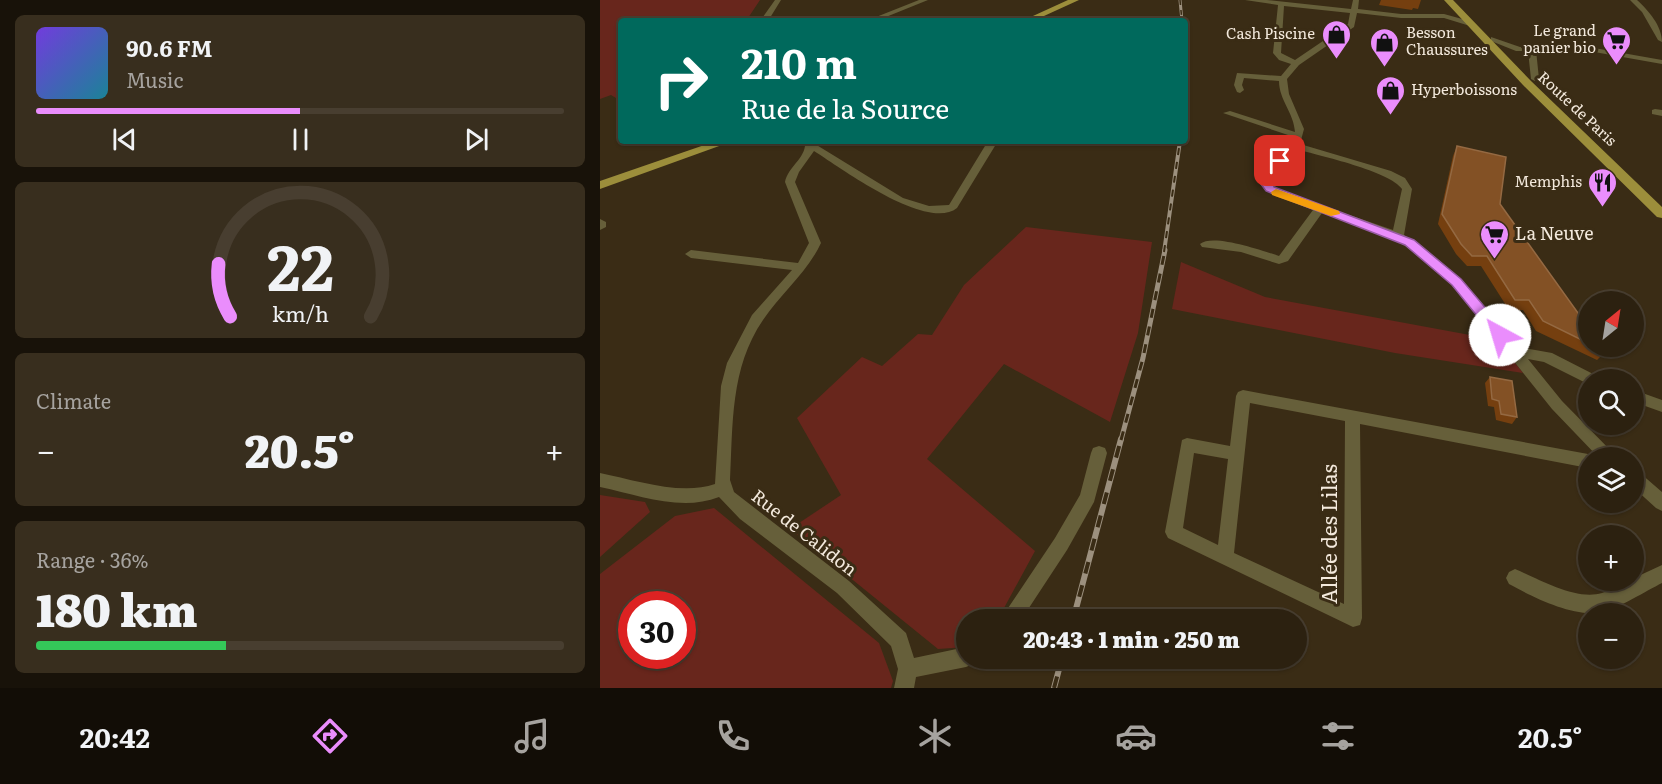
<!DOCTYPE html>
<html lang="en">
<head>
<meta charset="utf-8">
<style>
	:root { --surface:#2c2110; --page:#382e1e; --text:#f1f3f6; --muted:#a6a39f; --line:#483e30; --accent:#ea8dfc }
	body { margin:0; font-family:Literata,serif; background:var(--page); color:var(--text); height:100vh; display:flex; flex-direction:column; font-size:22px; white-space:nowrap }
	* { box-sizing:border-box; margin:0 }
	p { font-size:20px; color:var(--muted) }
	.icon { flex:none; width:33px; height:33px; fill:none; stroke:currentColor; stroke-width:2; stroke-linecap:round; stroke-linejoin:round }
	.map { position:relative; flex:1; overflow:hidden }
	.drawer { display:flex; flex-direction:column; gap:15px; padding:15px; background:#181209; width:600px }
	.drawer>* { flex:none }
	.guide { position:absolute; left:18px; top:18px; width:570px; height:126px; border-radius:6px; box-shadow:0 2px 4px #0004,0 0 0 2px var(--line); background:#00695c; color:#fff; overflow:hidden }
	.needle { width:39px; rotate:30deg }
	.tools { position:absolute; left:978px; top:291px; display:grid; gap:12px }
	.tools a { display:grid; place-items:center; width:66px; height:66px; border-radius:50%; background:var(--surface); box-shadow:0 2px 4px #0004,0 0 0 2px var(--line); font-size:30px }
	.speed { position:absolute; left:18px; top:591px; display:flex; gap:12px; font-size:30px; font-weight:700; text-align:center }
	.speed>* { display:grid; place-content:center; width:78px; height:78px; border-radius:50%; background:var(--surface); box-shadow:0 2px 4px #0004,0 0 0 2px var(--line); line-height:1 }
	.speed .limit { border:9px solid #d22; background:#fff; color:#111 }
	.pin { position:absolute; display:grid; place-items:center; width:51px; height:51px; color:#fff; margin:-26px; border-radius:12px; box-shadow:0 3px 9px #0006 }
	.me { position:absolute; width:66px; margin:-33px; rotate:321deg; stroke-linejoin:round; filter:drop-shadow(0 0 4px #0008) }
	.turn { display:flex; align-items:center; gap:21px; height:126px; padding:0 24px; font-size:27px }
	.turn .icon { width:78px; height:78px; stroke-width:2.5 }
	.turn b { display:block; font-size:42px; line-height:51px }
	.big { font-size:45px; font-weight:800; line-height:1.1 }
	.drawer .card { flex:1; display:flex; flex-direction:column; justify-content:center; gap:9px; min-width:0; padding:0 21px; border-radius:9px; background:var(--page) }
	.drawer .dial { align-items:center; gap:0 }
	.dial svg { height:156px; overflow:visible; fill:none; stroke:var(--line); stroke-width:7; stroke-linecap:round; text-anchor:middle }
	.dial text { fill:var(--text); stroke:none }
	.song { display:flex; align-items:center; gap:18px }
	.cover { width:72px; height:72px; border-radius:9px; background:linear-gradient(135deg,hsl(260 70% 55%),hsl(190 70% 35%)) }
	.played { height:6px; border-radius:3px; background:linear-gradient(90deg,var(--accent) 50%,var(--line) 50%) }
	.keys { display:flex; justify-content:space-around; direction:ltr }
	.heat { display:flex; justify-content:space-between; align-items:center; font-size:33px; direction:ltr }
	.charge { height:9px; border-radius:4px; background:linear-gradient(90deg,#34c759 36%,var(--line) 0) }
	.trip { position:absolute; left:356px; top:609px; width:351px; height:60px; border-radius:30px; background:var(--surface); box-shadow:0 2px 4px #0004,0 0 0 2px var(--line); font-weight:800; line-height:60px; text-align:center }
	.menu { display:flex; height:96px; justify-content:space-around; align-items:center; background:#120d06; color:var(--muted) }
	.menu .icon { width:42px; height:42px }
	.menu .current { color:var(--accent) }
	.menu b { font-size:27px; color:var(--text) }
	main { display:flex; flex:1; min-height:0 }
	.map>svg:first-child { display:block }
	.green { fill:#68261c; fill-rule:evenodd }
	.lines { fill:none; stroke-linecap:round; stroke-linejoin:round }
	.minor { fill:#665f3a; fill-rule:evenodd }
	.major { fill:#9c8e3b; fill-rule:evenodd }
	.rail-far3-casing { stroke:#9c907e; stroke-width:3 }
	.rail-far2-casing { stroke:#9c907e; stroke-width:4 }
	.rail-far1-casing { stroke:#9c907e; stroke-width:5 }
	.rail-casing { stroke:#9c907e; stroke-width:6 }
	.rail-far3 { stroke:#3a2c15; stroke-width:1.5; stroke-dasharray:5; stroke-linecap:butt }
	.rail-far2 { stroke:#3a2c15; stroke-width:2; stroke-dasharray:7; stroke-linecap:butt }
	.rail-far1 { stroke:#3a2c15; stroke-width:3; stroke-dasharray:9; stroke-linecap:butt }
	.rail { stroke:#3a2c15; stroke-width:4; stroke-dasharray:12; stroke-linecap:butt }
	.wall { fill:#753f0f }
	.building { fill:#835125; stroke:#946942; stroke-width:1.5 }
	.route { fill:#ea8dfc; stroke:#985ca4; stroke-width:1.5 }
	.slow { fill:#f59e0b }
	.labels { text-anchor:middle; stroke-width:6; stroke-linejoin:round; paint-order:stroke }
	.far-poi-label { font-size:15px; fill:#f3e9dc; stroke:#3a2c15; text-anchor:end }
	.far-street-label { font-size:15px; fill:#f3e9dc; stroke:#3a2c15 }
	.poi-label { font-size:18px; fill:#f3e9dc; stroke:#3a2c15; text-anchor:start }
	.street-label { font-size:18px; fill:#f3e9dc; stroke:#3a2c15 }
	.near-street-label { font-size:21px; fill:#f3e9dc; stroke:#3a2c15 }
</style>
</head>
<body>
<main>
<section class="drawer">
<div class="card">
<div class="song"><i class="cover"></i><div><b>90.6 FM</b><p>Music</p></div></div>
<div class="played"></div>
<div class="keys"><svg class="icon" aria-label="previous" viewBox="0 0 24 24"><path d="M18 5L8 12l10 7zM5 5v14"/></svg><svg class="icon" aria-label="pause" viewBox="0 0 24 24"><path d="M8 5v14M16 5v14"/></svg><svg class="icon" aria-label="next" viewBox="0 0 24 24"><path d="M6 5l10 7-10 7zM19 5v14"/></svg></div>
</div>
<div class="card dial"><svg viewBox="0 0 100 80">
<path d="M14 69A42 42 0 1 1 86 69"/>
<path d="M14 69A42 42 0 0 1 8 42" stroke="#ea8dfc"/>
<text x="50" y="56" font-size="32" font-weight="700">22</text>
<text x="50" y="72" font-size="11">km/h</text>
</svg></div>
<div class="card"><p>Climate</p>
<div class="heat"><a>−</a><b class="big">20.5°</b><a>+</a></div>
</div>
<div class="card"><p>Range · 36%</p><b class="big">180 km</b><div class="charge"></div></div>
</section>
<div class="map">
<svg width="1062" height="688" viewBox="0 0 1062 688">
	<rect width="100%" height="100%" fill="#3a2c15"/>
	<!-- green -->
	<path class="green" d="M 0,0 L 160,0 L 146,21 L 21,21 L 21,101 L 11,95 L 0,99 Z
		M 426,227 L 552,242 L 538,333 L 510,422 L 404,364 L 327,459 L 435,551 L 398,619 L 366,620 L 366,647 L 338,649 L 190,529 L 241,495 L 197,418 L 262,357 L 282,366 L 318,334 L 332,335 L 364,285 Z
		M 581,262 L 665,297 L 897,340 L 923,373 L 795,353 L 572,309 Z
		M 0,495 L 45,502 L 50,512 L 0,557 Z
		M 114,508 L 279,643 L 293,681 L 291,688 L 0,688 L 0,574 L 75,516 ZM 32,604 L 82,604 L 82,656 L 32,656 Z"/>
	<g class="lines">
		<!-- minor -->
		<path class="minor" d="M 175,0 L 181,0 L 168,21 L 160,21 Z
			M 319,0 L 328,0 L 276,21 L 266,21 Z
			M 645,0 L 667,0 L 751,9 L 753,0 L 759,0 L 758,9 L 801,14 L 844,14 L 873,22 L 873,26 L 870,26 L 844,18 L 801,18 L 757,13 L 754,27 L 699,65 L 687,79 L 689,94 L 704,129 L 700,144 L 791,171 L 805,178 L 812,189 L 804,235 C 853,265 882,304 918,347 L 952,353 L 997,376 L 999,380 L 988,380 L 988,384 L 944,362 L 928,359 L 962,401 L 1018,458 L 999,458 L 952,409 L 853,285 L 816,253 L 794,239 L 722,213 L 688,261 L 679,264 L 641,252 L 602,247 L 600,244 C 613,233 663,251 679,256 L 713,210 L 675,196 L 661,184 L 664,175 L 694,137 L 623,113 L 630,111 L 695,132 C 694,113 679,100 679,81 L 644,78 L 642,85 L 644,90 L 640,93 L 637,92 L 634,85 L 637,73 L 681,76 L 691,64 L 679,60 L 673,53 L 678,5 ZM 684,6 L 750,13 L 748,24 L 695,60 L 681,53 ZM 696,149 C 720,156 790,171 802,189 L 793,230 L 683,192 L 671,183 L 673,177 Z
			M 1030,0 L 1037,0 C 1049,11 1062,26 1062,42 L 1058,40 L 1042,12 Z
			M 891,37 L 920,47 L 966,43 L 1062,60 L 1062,64 L 966,47 L 936,50 L 939,79 L 935,81 L 931,79 L 928,51 L 916,51 L 891,41 Z
			M 1055,109 L 1062,110 L 1062,116 L 1052,114 L 1052,110 Z
			M 205,141 L 215,141 L 215,144 L 303,198 L 329,206 L 349,205 L 388,141 L 398,141 L 357,208 C 327,232 241,168 214,151 L 199,172 L 195,182 L 221,243 C 207,273 181,293 163,320 C 130,368 133,425 130,480 L 134,492 L 249,581 L 306,633 L 314,658 L 366,647 L 366,658 L 375,658 L 373,664 L 366,667 L 316,677 L 314,688 L 294,688 L 298,669 L 291,646 L 237,593 L 140,519 L 119,497 C 81,512 39,495 0,487 L 0,473 C 35,480 81,496 115,484 L 121,386 L 127,363 L 152,315 L 192,270 L 91,258 L 85,254 L 91,250 L 198,263 L 209,243 L 185,182 C 188,166 207,158 205,141 Z
			M 0,219 L 6,222 L 6,227 L 0,230 Z
			M 643,390 L 988,454 L 994,458 L 988,458 L 988,468 L 760,424 L 762,618 L 760,625 L 753,627 L 568,538 L 565,532 L 582,440 L 587,438 L 630,446 L 636,396 L 638,392 ZM 650,403 L 745,421 L 744,604 L 634,553 ZM 594,453 L 628,459 L 618,545 L 583,528 Z
			M 1034,390 L 1062,400 L 1062,412 L 1034,402 Z
			M 499,446 L 505,448 L 507,453 L 494,502 L 467,550 L 421,620 L 400,620 L 455,538 L 480,495 L 491,453 L 493,448 Z
			M 1034,471 L 1040,473 L 1062,492 L 1062,511 L 1056,508 L 1034,488 Z
			M 1062,565 L 1062,583 C 1046,591 1019,608 1002,612 C 974,618 933,597 909,584 L 906,578 L 909,572 L 915,569 C 939,579 976,601 1002,593 C 1011,590 1020,585 1029,580 L 1034,580 L 1034,578 Z"/>
		<!-- major -->
		<path class="major" d="M 468,0 L 479,0 L 433,21 L 422,21 Z
			M 844,0 L 853,0 L 931,81 L 1062,207 L 1062,218 L 1057,217 L 923,85 Z
			M 116,141 L 133,141 L 0,189 L 0,181 Z"/>
		<defs>
			<path id="rail-far3" d="M 580,0 L 582,21
				M 585,26 L 587,109"/>
			<path id="rail-far2" d="M 585,141 L 587,108
				M 564,252 L 580,141"/>
			<path id="rail-far1" d="M 521,440 L 543,358 L 565,250"/>
			<path id="rail" d="M 473,620 L 521,439
				M 454,688 L 462,658"/>
		</defs>
		<!-- rail-far3 casing -->
		<use href="#rail-far3" class="rail-far3-casing"/>
		<!-- rail-far2 casing -->
		<use href="#rail-far2" class="rail-far2-casing"/>
		<!-- rail-far1 casing -->
		<use href="#rail-far1" class="rail-far1-casing"/>
		<!-- rail casing -->
		<use href="#rail" class="rail-casing"/>
		<!-- rail-far3 -->
		<use href="#rail-far3" class="rail-far3"/>
		<!-- rail-far2 -->
		<use href="#rail-far2" class="rail-far2"/>
		<!-- rail-far1 -->
		<use href="#rail-far1" class="rail-far1"/>
		<!-- rail -->
		<use href="#rail" class="rail"/>
	</g>
	<!-- wall -->
	<path class="wall" d="M 781,0 L 821,0 L 818,9 L 813,8 L 812,10 L 779,5 Z
		M 857,146 L 988,327 L 988,346 L 1003,346 L 1006,351 L 997,360 L 936,331 L 923,310 L 909,310 L 881,266 L 867,266 L 856,254 L 838,224 L 853,156 Z
		M 890,377 L 917,417 L 912,424 L 896,420 L 894,407 L 888,406 L 885,383 Z"/>
	<!-- building -->
	<path class="building" d="M 857,146 L 906,157 L 900,204 L 988,327 L 988,343 L 943,321 L 929,300 L 915,300 L 887,256 L 872,256 L 861,244 L 842,214 Z
		M 997,346 L 1003,346 L 1006,351 Z
		M 890,377 L 912,381 L 917,417 L 901,414 L 899,401 L 892,399 Z"/>
	<!-- route -->
	<path class="route" d="M 676,159 L 685,161 L 673,178 L 674,187 L 814,240 L 861,279 L 905,331 L 905,338 L 895,338 L 852,285 L 805,245 L 666,191 L 661,184 L 662,177 Z"/>
	<!-- slow -->
	<path class="slow" d="M 676,189 L 739,211 L 740,214 L 731,216 L 672,195 L 671,192 Z"/>
	<!-- icons -->
	<defs>
		<symbol id="shop-pin" viewBox="-11 -11 22 30"><path d="M0 17L-7.5 6A9.5 9.5 0 1 1 7.5 6Z" fill="#ea8dfc" stroke="#3a2c15"/><path d="M-5-2.5h2.3a2.7 3.5 0 0 1 5.4 0H5L5.5 6h-11ZM-1.5-2.5h3a1.5 2.3 0 0 0-3 0Z" fill="#111"/></symbol>
		<symbol id="supermarket-pin" viewBox="-11 -11 22 30"><path d="M0 17L-7.5 6A9.5 9.5 0 1 1 7.5 6Z" fill="#ea8dfc" stroke="#3a2c15"/><path d="M-6-5.5h2.5l.6 2H6L4.5 2H-2.5L-4.4-4H-6ZM-1.5 3.2a1.3 1.3 0 1 0 .1 0ZM3 3.2a1.3 1.3 0 1 0 .1 0Z" fill="#111"/></symbol>
		<symbol id="restaurant-pin" viewBox="-11 -11 22 30"><path d="M0 17L-7.5 6A9.5 9.5 0 1 1 7.5 6Z" fill="#ea8dfc" stroke="#3a2c15"/><path d="M-5-6h1v4h1v-4h1v4h1v-4h1v5L-1.5 .5V6h-2V.5L-5-1ZM5-6V6H3V1.5H1.5Q1.5-4 5-6Z" fill="#111"/></symbol>
	</defs>
	<g fill-rule="evenodd">
		<use href="#shop-pin" x="720" y="18" width="33" height="45"/>
		<use href="#supermarket-pin" x="1000" y="24" width="33" height="45"/>
		<use href="#shop-pin" x="768" y="26" width="33" height="45"/>
		<use href="#shop-pin" x="774" y="74" width="33" height="45"/>
		<use href="#restaurant-pin" x="986" y="166" width="33" height="45"/>
		<use href="#supermarket-pin" x="878" y="218" width="33" height="45"/>
	</g>
	<g class="labels">
		<!-- far-poi labels -->
		<g class="far-poi-label">
			<text x="996" y="36">Le grand<tspan x="996" dy="17">panier bio</tspan></text>
			<text x="806" y="38" text-anchor="start">Besson<tspan x="806" dy="17">Chaussures</tspan></text>
			<text x="715" y="39">Cash Piscine</text>
			<text x="811" y="95" text-anchor="start">Hyperboissons</text>
			<text x="982" y="187">Memphis</text>
		</g>
		<!-- far-street labels -->
		<g class="far-street-label">
			<text transform="translate(977 109) rotate(43)" y="5">Route de Paris</text>
		</g>
		<!-- poi labels -->
		<g class="poi-label">
			<text x="915" y="240">La Neuve</text>
		</g>
		<!-- street labels -->
		<g class="street-label">
			<text transform="translate(204 533) rotate(38)" y="6">Rue de Calidon</text>
		</g>
		<!-- near-street labels -->
		<g class="near-street-label">
			<text transform="translate(730 534) rotate(-90)" y="7">Allée des Lilas</text>
		</g>
	</g>
</svg>
<div class="tools">
<a><svg class="needle" viewBox="-14 -14 28 28"><path d="M0-13l5 13h-10z" fill="#e53935"/><path d="M0 13l5-13h-10z" fill="#a6a39f"/></svg></a>
<a><svg class="icon" aria-label="search" viewBox="0 0 24 24"><circle cx="10" cy="10" r="6"/><path d="M15 15l6 6"/></svg></a>
<a><svg class="icon" aria-label="layers" viewBox="0 0 24 24"><path d="M12 4l9 5-9 5-9-5zM3 14l9 5 9-5"/></svg></a>
<a>+</a>
<a>−</a>
</div>
<div class="speed"><div class="limit">30</div></div>
<div class="pin" style="left:680px;top:161px;background:#d93025"><svg class="icon" aria-label="arrive" viewBox="0 0 24 24"><path d="M6 21V4h12l-3 4 3 4H6"/></svg></div>
<svg class="me" style="left:900px;top:335px" viewBox="-20 -20 40 40"><circle r="19" fill="#fff"/><path d="M0-13L10 11 0 6-10 11z" fill="#ea8dfc"/></svg>
<div class="trip">20:43 · 1 min · 250 m</div>
<div class="guide">
<div class="turn"><svg class="icon" aria-label="right" viewBox="0 0 24 24"><path d="M7 20v-9h11M14 6l5 5-5 5"/></svg><div><b>210 m</b>Rue de la Source</div></div>
</div>
</div>
</main>
<nav class="menu">
<b>20:42</b>
<svg class="icon current" aria-label="directions" viewBox="0 0 24 24"><path d="M12 3l9 9-9 9-9-9zM9 14v-3h6M13 9l2 2-2 2"/></svg>
<svg class="icon" aria-label="music" viewBox="0 0 24 24"><path d="M9 18V5l10-2v13"/><circle cx="6" cy="18" r="3"/><circle cx="16" cy="16" r="3"/></svg>
<svg class="icon" aria-label="phone" viewBox="0 0 24 24"><path d="M5 4h4l2 5-3 2q2 4 5 5l2-3 5 2v4C11 20 4 13 5 4z"/></svg>
<svg class="icon" aria-label="climate" viewBox="0 0 24 24"><path d="M12 3v18M4 7l16 10M4 17L20 7"/></svg>
<svg class="icon" aria-label="car" viewBox="0 0 24 24"><path d="M5 17H2v-5l4-1 3-4h7l3 4 3 1v5h-3M9 17h6M6 11h13"/><circle cx="7" cy="17" r="2"/><circle cx="17" cy="17" r="2"/></svg>
<svg class="icon" aria-label="filters" viewBox="0 0 24 24"><path d="M4 7h16M4 17h16"/><circle cx="9" cy="7" r="2"/><circle cx="15" cy="17" r="2"/></svg>
<b>20.5°</b>
</nav>
</body>
</html>
